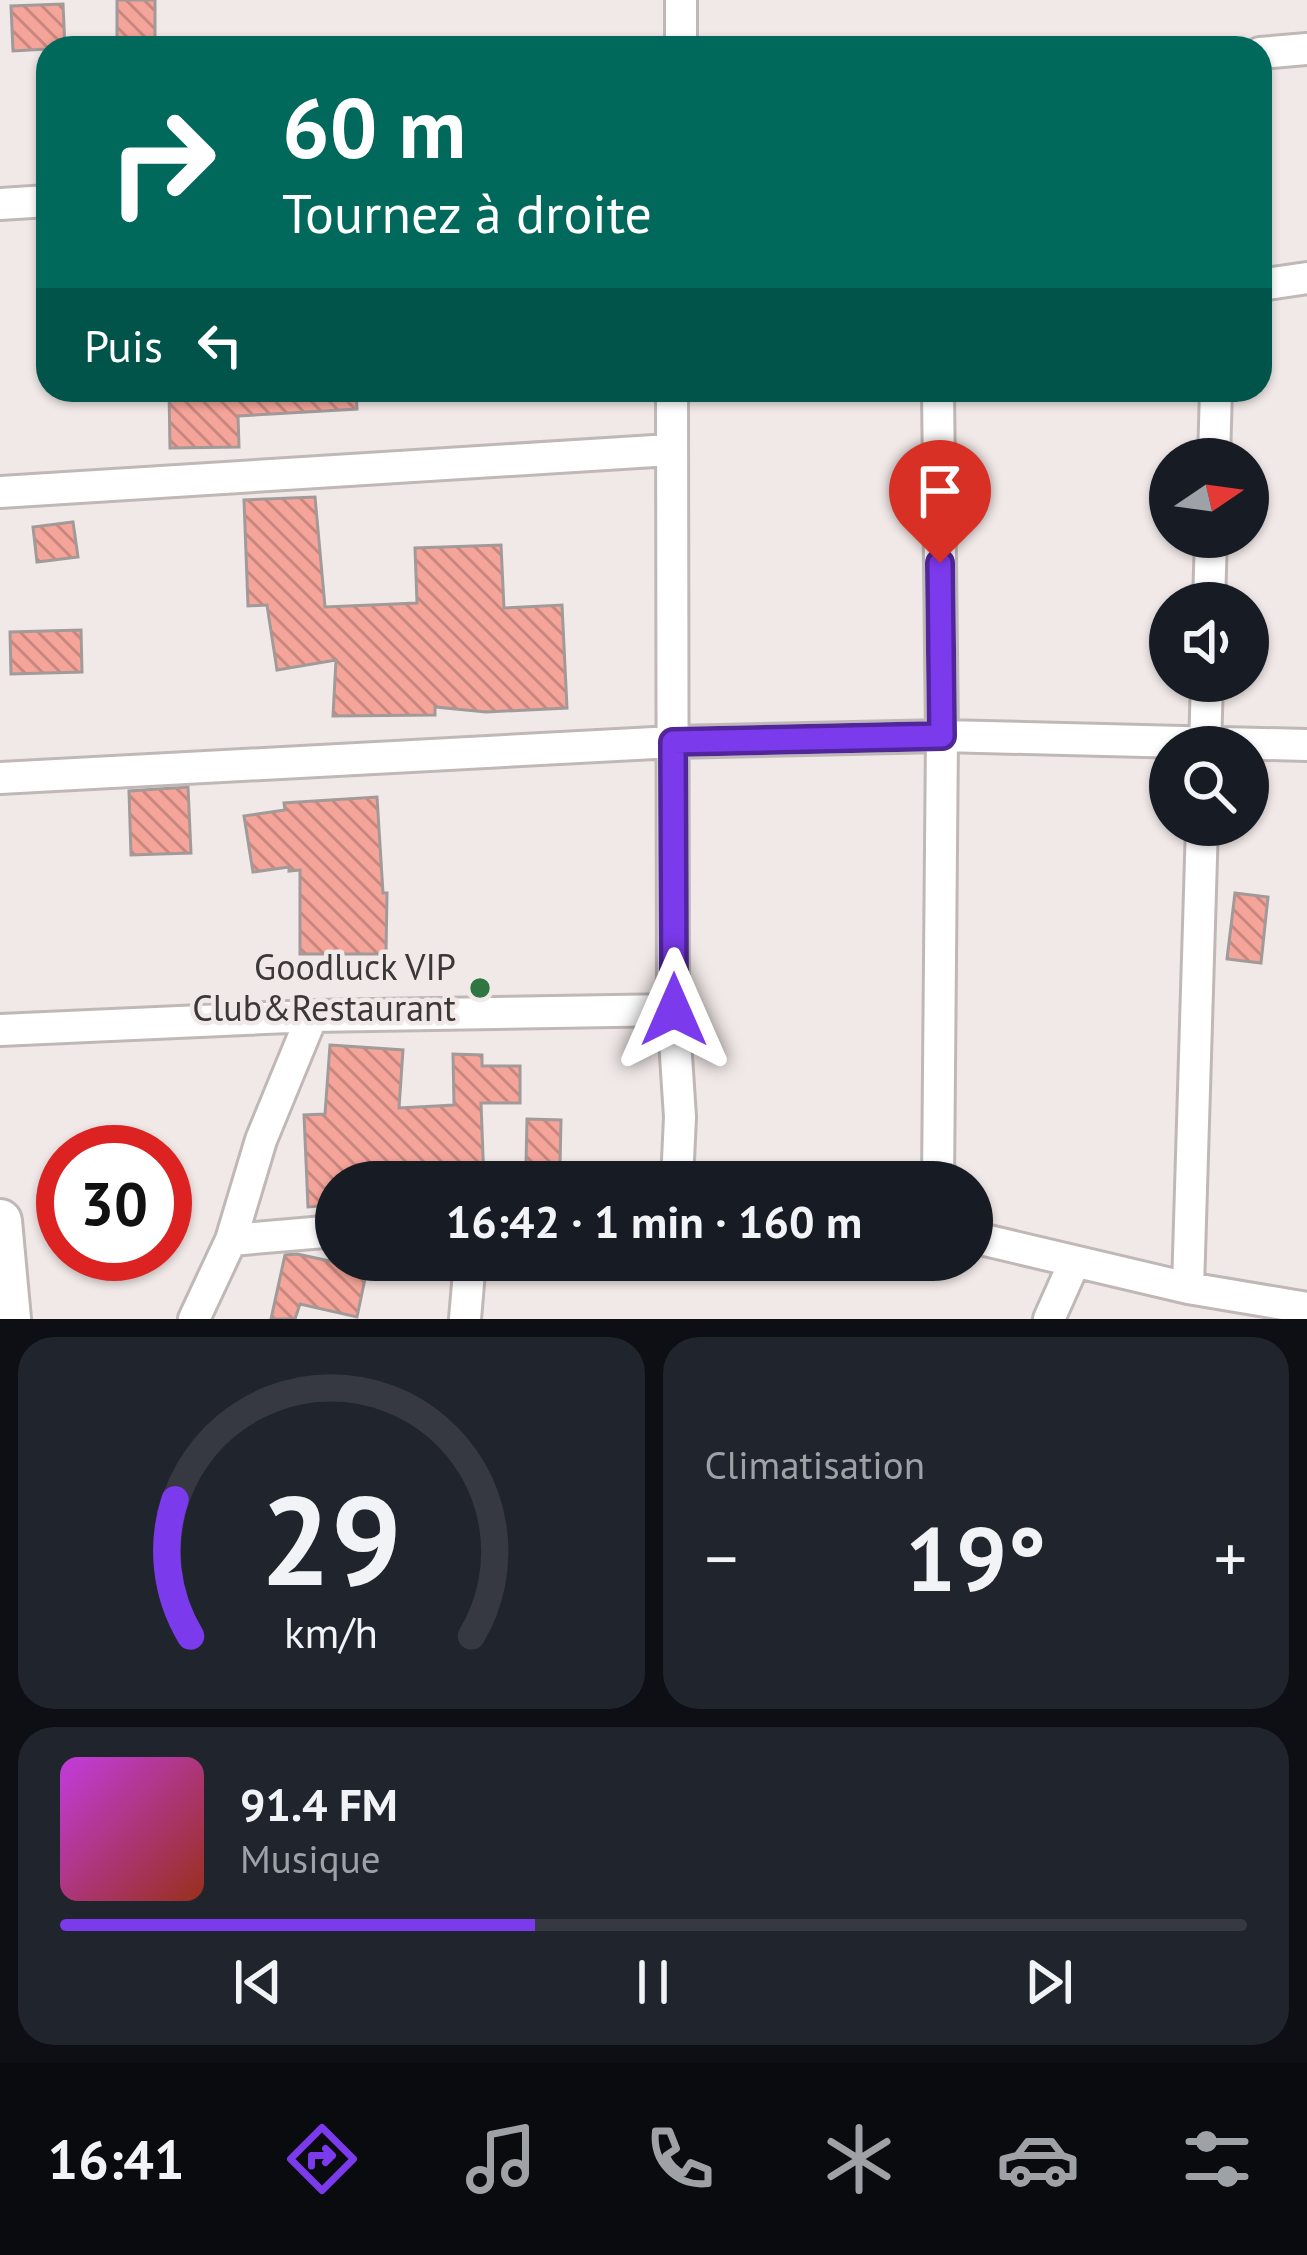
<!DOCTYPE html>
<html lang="fr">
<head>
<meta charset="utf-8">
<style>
	:root { --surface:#171b24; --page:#20242c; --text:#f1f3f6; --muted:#9ea1a6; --line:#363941; --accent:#7c3aed }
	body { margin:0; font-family:"PT Sans",sans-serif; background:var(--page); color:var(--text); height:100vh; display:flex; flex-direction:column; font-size:45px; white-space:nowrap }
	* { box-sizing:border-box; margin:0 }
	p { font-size:39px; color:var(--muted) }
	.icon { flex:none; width:66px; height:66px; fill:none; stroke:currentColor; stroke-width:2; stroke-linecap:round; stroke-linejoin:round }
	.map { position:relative; height:1319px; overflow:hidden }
	.sheet { display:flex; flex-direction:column; gap:18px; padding:18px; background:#0d0f14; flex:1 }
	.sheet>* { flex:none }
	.top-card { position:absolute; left:36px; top:36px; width:1236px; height:366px; border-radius:36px; box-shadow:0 3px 9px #0004; background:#00695c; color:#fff; overflow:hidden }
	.needle { width:78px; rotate:77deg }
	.controls { position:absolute; left:1149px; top:438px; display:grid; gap:24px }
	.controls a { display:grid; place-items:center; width:120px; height:120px; border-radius:50%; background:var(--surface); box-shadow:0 3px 9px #0004; font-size:60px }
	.speed { position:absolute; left:36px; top:1125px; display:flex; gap:24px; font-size:60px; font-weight:700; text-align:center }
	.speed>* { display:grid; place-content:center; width:156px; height:156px; border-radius:50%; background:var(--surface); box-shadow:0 3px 9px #0004; line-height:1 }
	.speed .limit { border:18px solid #d22; background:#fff; color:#111 }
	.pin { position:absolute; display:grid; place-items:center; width:102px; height:102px; color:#fff; margin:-123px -51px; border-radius:50% 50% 50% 0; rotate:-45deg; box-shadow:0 0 12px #0007 }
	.pin .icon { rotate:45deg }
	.me { position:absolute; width:132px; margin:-66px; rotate:0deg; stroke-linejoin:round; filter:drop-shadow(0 0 9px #0008) }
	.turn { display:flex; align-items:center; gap:42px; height:252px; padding:0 48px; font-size:54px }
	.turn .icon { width:156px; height:156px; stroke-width:2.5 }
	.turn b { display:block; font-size:84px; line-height:102px }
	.then { display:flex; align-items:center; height:114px; padding:0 48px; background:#0003; gap:24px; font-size:45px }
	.big { font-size:90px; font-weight:800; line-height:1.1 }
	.sheet .widget { flex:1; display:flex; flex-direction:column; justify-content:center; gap:18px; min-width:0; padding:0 42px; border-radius:36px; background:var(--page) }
	.sheet .dial { align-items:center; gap:0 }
	.dial svg { height:312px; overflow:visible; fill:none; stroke:var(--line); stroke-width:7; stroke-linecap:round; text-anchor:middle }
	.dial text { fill:var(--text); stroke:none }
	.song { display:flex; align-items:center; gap:36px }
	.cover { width:144px; height:144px; border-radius:18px; background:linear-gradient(135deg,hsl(290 70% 55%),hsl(10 70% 35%)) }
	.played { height:12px; border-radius:6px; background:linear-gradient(90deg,var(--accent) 40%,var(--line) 40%) }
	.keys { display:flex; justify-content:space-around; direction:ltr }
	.heat { display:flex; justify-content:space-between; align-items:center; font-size:66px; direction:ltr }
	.sheet .tiles { flex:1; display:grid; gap:18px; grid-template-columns:1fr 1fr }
	.widget:last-child { grid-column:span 2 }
	.trip { position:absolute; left:315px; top:1161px; width:678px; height:120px; border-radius:60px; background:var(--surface); box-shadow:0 3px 9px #0004; font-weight:800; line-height:120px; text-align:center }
	.dock { display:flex; height:192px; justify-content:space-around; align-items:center; background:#090b0e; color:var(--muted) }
	.dock .icon { width:84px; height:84px }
	.dock .on { color:var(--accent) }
	.dock b { font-size:54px; color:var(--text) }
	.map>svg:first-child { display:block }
	.building { fill:url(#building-back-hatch); stroke:#a29a99; stroke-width:3 }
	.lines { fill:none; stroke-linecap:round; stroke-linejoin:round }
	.minor-casing { stroke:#c0b8b7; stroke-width:36 }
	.secondary-casing { stroke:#c0b8b7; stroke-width:48 }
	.minor { stroke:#fff; stroke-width:30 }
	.secondary { stroke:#fff; stroke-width:42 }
	.route-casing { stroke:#51269a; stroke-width:30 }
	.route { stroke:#7c3aed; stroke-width:21 }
	.poi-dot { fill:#307642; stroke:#f1e9e8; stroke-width:4.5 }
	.labels { text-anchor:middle; stroke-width:9; stroke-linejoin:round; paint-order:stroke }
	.poi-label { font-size:36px; fill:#3b3837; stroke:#f1e9e8; text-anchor:end }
</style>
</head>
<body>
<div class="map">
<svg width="1307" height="1319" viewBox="0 0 1307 1319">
	<defs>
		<pattern id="building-back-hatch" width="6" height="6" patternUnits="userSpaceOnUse" patternTransform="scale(3)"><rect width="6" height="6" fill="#f5a49a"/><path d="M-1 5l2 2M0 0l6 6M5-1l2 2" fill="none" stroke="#c8877e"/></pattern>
	</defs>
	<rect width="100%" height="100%" fill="#f1e9e8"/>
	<!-- building -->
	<path class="building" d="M 117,0 L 155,0 L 155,41 L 117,40 Z
		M 63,4 L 65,48 L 13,51 L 11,6 Z
		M 169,390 L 356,390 L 357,409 L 238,416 L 239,447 L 170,448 Z
		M 315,497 L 325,607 L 417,603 L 415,548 L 501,545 L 504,608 L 562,605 L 567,708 L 486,712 L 435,707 L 435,715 L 333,716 L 336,660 L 277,670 L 267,605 L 248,606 L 244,500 Z
		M 73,522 L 78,557 L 37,562 L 33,527 Z
		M 81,630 L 82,672 L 11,674 L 10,632 Z
		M 188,787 L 191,853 L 131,855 L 129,791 Z
		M 377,797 L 383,893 L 387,893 L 386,954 L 300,954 L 300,870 L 289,871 L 289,867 L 253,872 L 244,816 L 285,810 L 284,803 Z
		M 1235,893 L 1268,897 L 1261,963 L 1227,959 Z
		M 330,1045 L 403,1050 L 399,1108 L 454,1105 L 453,1054 L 482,1055 L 482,1066 L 520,1066 L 520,1103 L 481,1103 L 484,1182 L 336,1182 L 336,1205 L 308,1207 L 304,1115 L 325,1114 Z
		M 527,1119 L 561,1120 L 560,1165 L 526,1164 Z
		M 297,1254 L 367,1269 L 357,1317 L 300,1304 L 295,1319 L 271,1319 L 285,1255 Z"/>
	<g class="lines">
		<defs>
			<path id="minor" d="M 681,0 L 681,48
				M 1260,53 L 1307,49
				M 0,204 L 48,201
				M 1260,285 L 1307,278
				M 672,390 L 673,1010 L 680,1117 L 677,1182
				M 1214,459 L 1216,390
				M 0,492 L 670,450
				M 1209,603 L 1211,537
				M 1205,747 L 1207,681
				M 0,778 L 673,742 L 942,736 L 1307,745
				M 0,1030 L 312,1016 L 673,1010
				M 938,1182 L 942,736 L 938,390
				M 972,1237 L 1188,1288 L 1307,1308
				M 231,1240 L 336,1231
				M 1188,1288 L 1202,825
				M 194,1319 L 231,1240 L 261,1140 L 312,1016
				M 465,1319 L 470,1260
				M 1049,1319 L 1074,1263"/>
			<path id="secondary" d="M 0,1221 L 9,1319"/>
		</defs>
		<!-- minor casing -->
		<use href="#minor" class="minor-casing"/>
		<!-- secondary casing -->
		<use href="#secondary" class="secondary-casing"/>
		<!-- minor -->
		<use href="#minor" class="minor"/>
		<!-- secondary -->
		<use href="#secondary" class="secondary"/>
	</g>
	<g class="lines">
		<defs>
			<path id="route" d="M 674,1010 L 673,742 L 942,736 L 940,563"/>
		</defs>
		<!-- route casing -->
		<use href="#route" class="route-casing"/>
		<!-- route -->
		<use href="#route" class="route"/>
	</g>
	<!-- markers -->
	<circle class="poi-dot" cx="480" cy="988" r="12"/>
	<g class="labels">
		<!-- poi labels -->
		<g class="poi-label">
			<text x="456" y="980">Goodluck VIP<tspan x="456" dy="41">Club&amp;Restaurant</tspan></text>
		</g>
	</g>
</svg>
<div class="controls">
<a><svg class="needle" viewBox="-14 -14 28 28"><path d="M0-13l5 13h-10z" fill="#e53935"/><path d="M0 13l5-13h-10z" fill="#9ea1a6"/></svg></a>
<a><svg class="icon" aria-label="sound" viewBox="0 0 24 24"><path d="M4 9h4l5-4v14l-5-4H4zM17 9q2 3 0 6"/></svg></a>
<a><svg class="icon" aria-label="search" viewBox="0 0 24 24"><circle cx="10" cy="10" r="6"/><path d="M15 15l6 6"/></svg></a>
</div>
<div class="speed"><div class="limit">30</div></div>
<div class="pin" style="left:940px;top:563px;background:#d93025"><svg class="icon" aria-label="arrive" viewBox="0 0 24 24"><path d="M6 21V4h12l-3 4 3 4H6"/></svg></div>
<svg class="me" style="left:674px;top:1010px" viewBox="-20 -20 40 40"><path d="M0-17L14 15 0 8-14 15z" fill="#7c3aed" stroke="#fff" stroke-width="4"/></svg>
<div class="trip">16:42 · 1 min · 160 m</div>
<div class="top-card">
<div class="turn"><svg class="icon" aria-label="right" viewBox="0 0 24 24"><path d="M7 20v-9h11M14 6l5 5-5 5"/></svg><div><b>60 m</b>Tournez à droite</div></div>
<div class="then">Puis<svg class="icon" aria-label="left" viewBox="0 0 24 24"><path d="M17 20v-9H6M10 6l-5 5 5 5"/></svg></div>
</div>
</div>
<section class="sheet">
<div class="tiles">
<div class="widget dial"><svg viewBox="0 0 100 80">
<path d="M14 69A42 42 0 1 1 86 69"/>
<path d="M14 69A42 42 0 0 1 10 34" stroke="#7c3aed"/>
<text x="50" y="56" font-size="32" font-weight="700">29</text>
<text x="50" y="72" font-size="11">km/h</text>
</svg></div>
<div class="widget"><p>Climatisation</p>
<div class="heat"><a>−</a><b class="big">19°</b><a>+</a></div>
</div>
<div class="widget">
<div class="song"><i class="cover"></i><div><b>91.4 FM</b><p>Musique</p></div></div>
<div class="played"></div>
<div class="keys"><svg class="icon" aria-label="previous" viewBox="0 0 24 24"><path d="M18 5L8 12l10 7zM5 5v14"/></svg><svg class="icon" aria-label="pause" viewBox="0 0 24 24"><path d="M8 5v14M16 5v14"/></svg><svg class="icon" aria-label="next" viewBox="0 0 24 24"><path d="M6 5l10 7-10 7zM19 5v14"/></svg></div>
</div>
</div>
</section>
<nav class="dock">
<b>16:41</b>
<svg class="icon on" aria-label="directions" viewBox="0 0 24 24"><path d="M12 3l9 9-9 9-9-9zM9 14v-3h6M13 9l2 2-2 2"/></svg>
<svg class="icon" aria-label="music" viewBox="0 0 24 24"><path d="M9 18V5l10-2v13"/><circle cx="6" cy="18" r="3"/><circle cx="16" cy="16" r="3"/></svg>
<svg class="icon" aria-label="phone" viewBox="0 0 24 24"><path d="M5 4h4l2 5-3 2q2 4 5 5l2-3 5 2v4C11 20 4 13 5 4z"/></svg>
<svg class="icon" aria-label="climate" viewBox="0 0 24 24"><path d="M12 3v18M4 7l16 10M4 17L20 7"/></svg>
<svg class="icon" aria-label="car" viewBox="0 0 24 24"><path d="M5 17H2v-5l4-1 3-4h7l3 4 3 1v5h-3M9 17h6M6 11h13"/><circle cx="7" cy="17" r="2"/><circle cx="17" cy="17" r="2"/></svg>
<svg class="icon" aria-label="filters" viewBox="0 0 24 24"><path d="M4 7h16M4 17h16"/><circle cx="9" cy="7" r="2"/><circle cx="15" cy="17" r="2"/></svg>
</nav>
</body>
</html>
